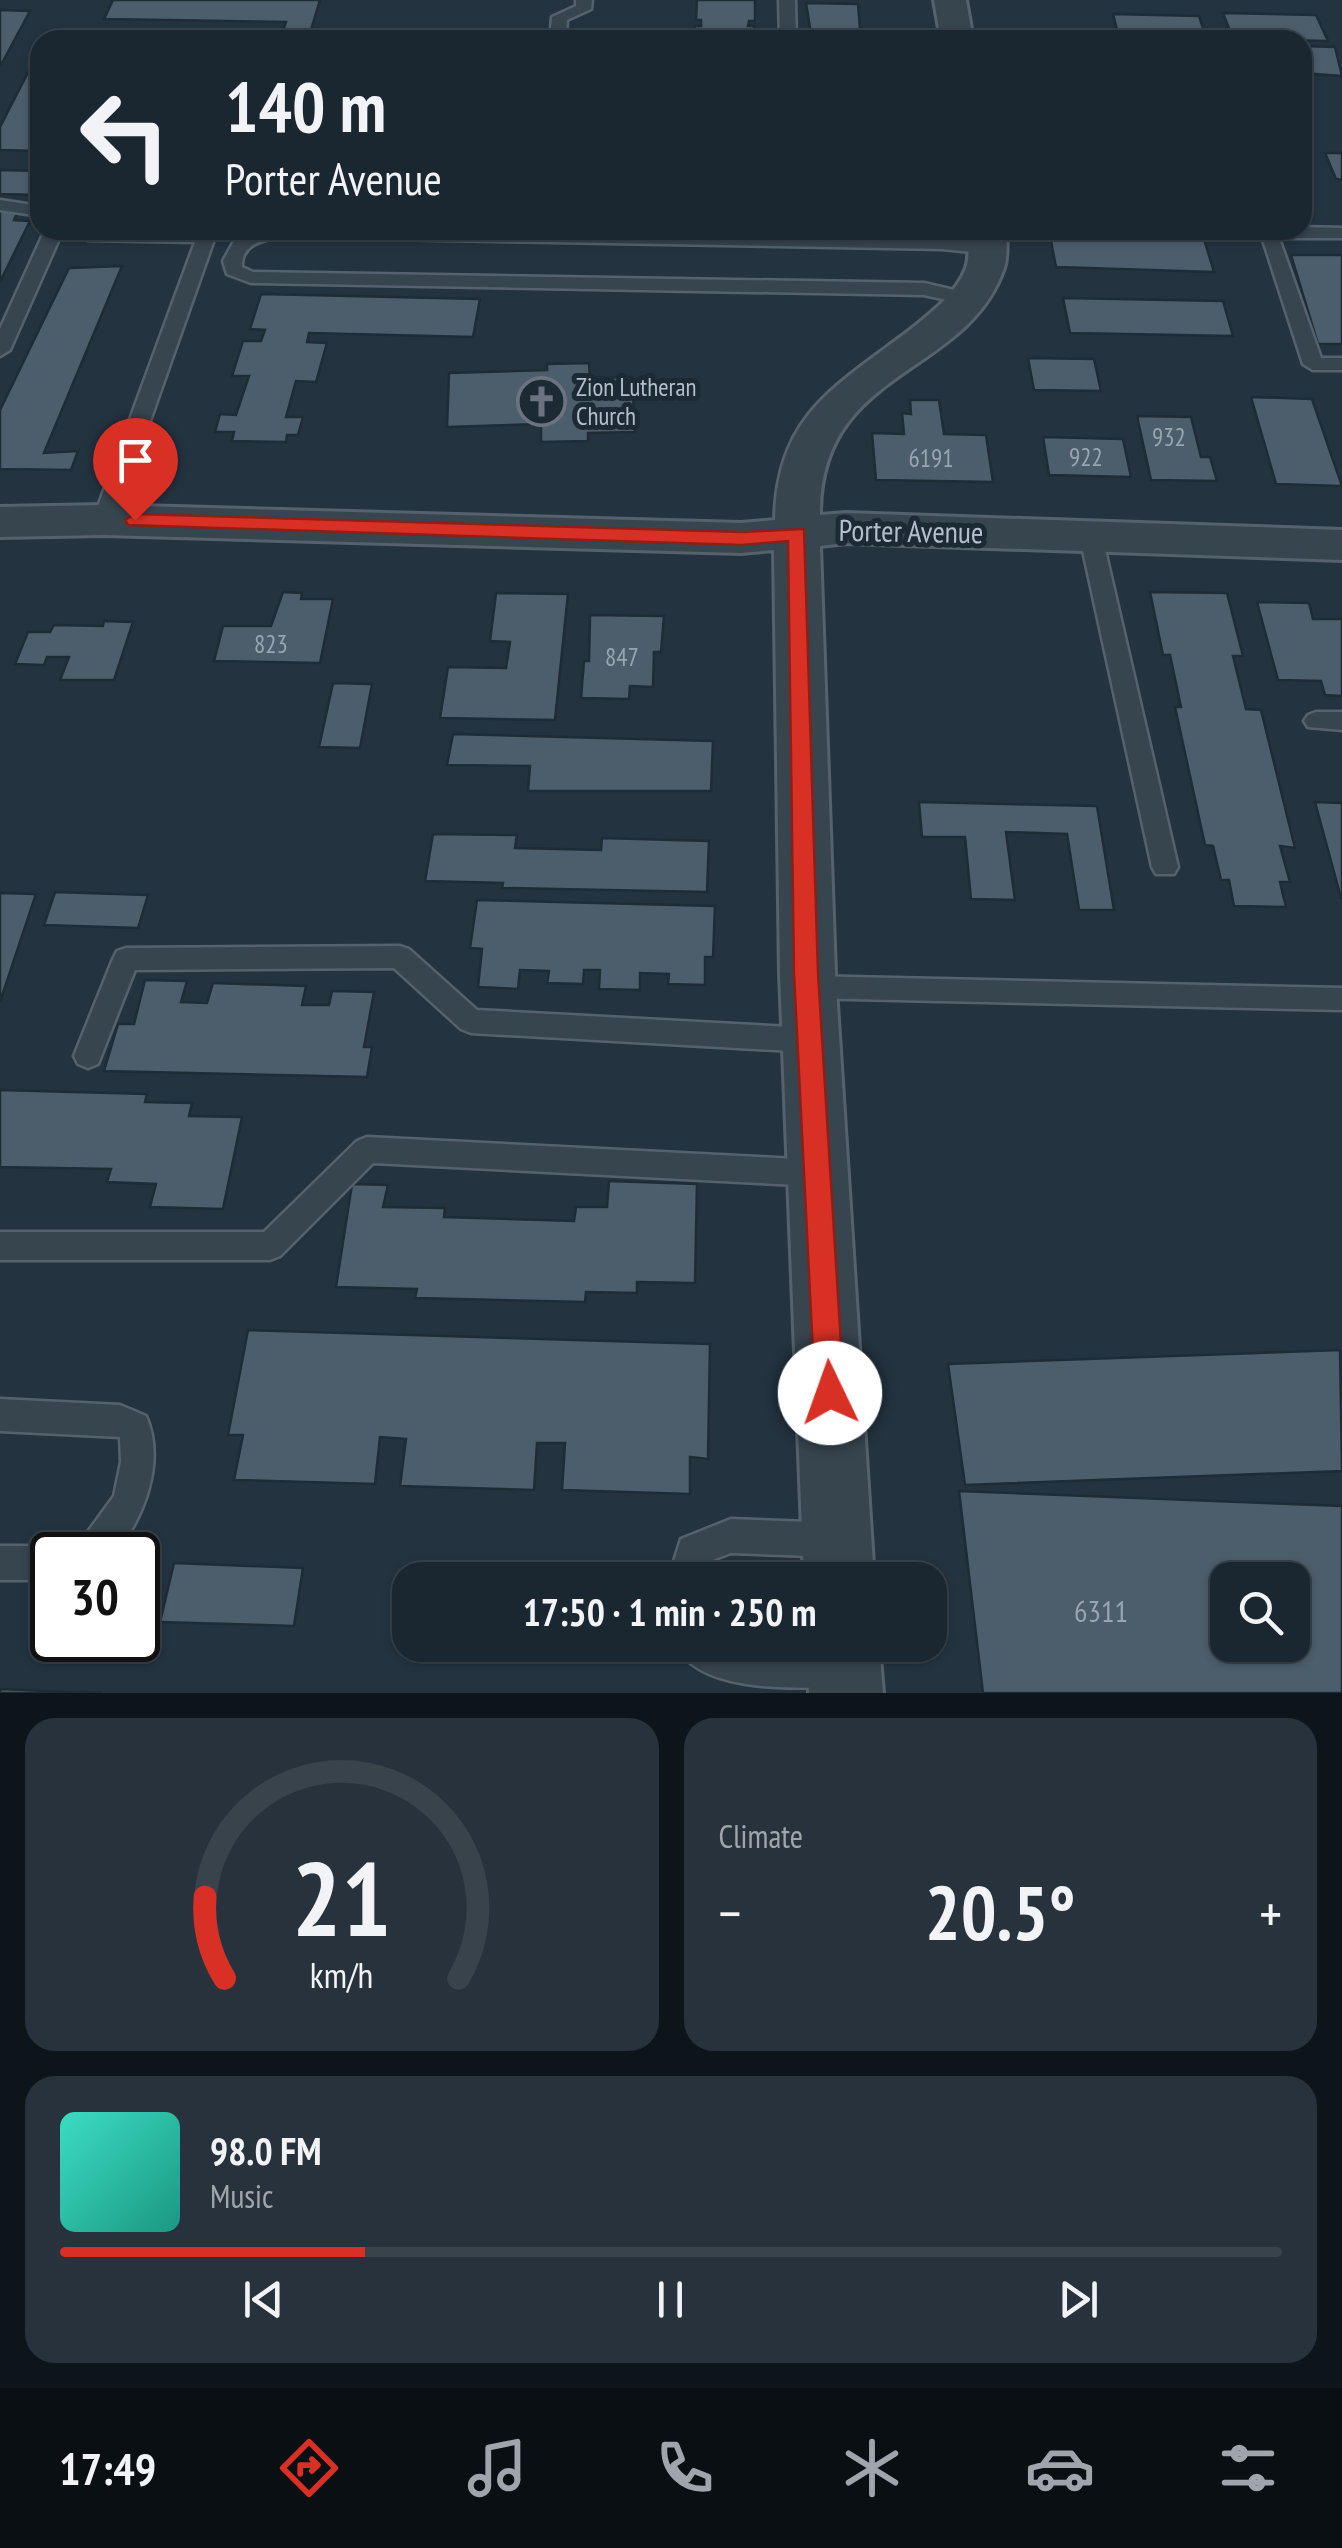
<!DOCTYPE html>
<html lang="en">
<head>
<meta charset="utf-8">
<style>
	:root { --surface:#1a2630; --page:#27323c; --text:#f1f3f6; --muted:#9fa5ab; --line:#38434c; --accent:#d93025 }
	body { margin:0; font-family:"PT Sans Narrow",sans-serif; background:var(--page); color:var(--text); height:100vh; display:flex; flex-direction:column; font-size:38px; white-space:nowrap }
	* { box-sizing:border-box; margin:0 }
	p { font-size:32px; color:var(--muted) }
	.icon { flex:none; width:55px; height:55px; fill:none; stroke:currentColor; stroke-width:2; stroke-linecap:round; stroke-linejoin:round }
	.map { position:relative; height:1693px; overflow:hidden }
	.drawer { display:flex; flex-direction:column; gap:25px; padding:25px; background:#0e151a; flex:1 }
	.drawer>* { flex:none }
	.top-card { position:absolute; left:30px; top:30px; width:1282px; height:210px; border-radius:30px; box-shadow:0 2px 8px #0004,0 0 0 2px var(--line); background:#1a2630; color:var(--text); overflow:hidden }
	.buttons { position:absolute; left:1210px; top:1562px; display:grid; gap:20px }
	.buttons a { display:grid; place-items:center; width:100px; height:100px; border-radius:20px; background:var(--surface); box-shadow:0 2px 8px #0004,0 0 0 2px var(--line); font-size:50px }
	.speed { position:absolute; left:30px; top:1532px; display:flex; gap:20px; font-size:50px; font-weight:700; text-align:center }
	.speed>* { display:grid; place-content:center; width:130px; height:130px; border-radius:50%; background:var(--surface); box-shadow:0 2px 8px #0004,0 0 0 2px var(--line); line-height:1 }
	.speed .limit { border:5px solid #111; border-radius:15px; background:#fff; color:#111 }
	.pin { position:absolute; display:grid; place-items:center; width:85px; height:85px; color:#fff; margin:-102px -42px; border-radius:50% 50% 50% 0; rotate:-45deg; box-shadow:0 0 10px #0007 }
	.pin .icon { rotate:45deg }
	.me { position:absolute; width:110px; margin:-55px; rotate:357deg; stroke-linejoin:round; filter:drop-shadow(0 0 8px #0008) }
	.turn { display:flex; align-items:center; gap:35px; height:210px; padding:0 30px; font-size:45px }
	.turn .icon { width:130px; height:130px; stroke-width:2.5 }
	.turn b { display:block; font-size:70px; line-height:85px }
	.big { font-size:75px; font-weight:700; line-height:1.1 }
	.drawer .card { flex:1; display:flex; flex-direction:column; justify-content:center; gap:15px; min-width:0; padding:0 35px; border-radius:30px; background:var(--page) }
	.drawer .dial { align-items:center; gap:0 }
	.dial svg { height:260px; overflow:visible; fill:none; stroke:var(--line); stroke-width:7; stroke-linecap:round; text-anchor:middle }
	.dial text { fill:var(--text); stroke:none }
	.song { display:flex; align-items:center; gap:30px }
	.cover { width:120px; height:120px; border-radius:15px; background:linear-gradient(135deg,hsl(170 70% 55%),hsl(170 70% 35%)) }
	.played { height:10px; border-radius:5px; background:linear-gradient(90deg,var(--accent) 25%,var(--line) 25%) }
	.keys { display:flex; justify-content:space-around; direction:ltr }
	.heat { display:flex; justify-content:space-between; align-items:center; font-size:55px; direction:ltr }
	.drawer .tiles { flex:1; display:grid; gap:25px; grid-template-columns:1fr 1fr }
	.card:last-child { grid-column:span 2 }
	.trip { position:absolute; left:392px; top:1562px; width:555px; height:100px; border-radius:30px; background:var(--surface); box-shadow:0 2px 8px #0004,0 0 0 2px var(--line); font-weight:700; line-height:100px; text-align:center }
	.dock { display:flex; height:160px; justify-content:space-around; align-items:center; background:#0a0f13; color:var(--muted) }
	.dock .icon { width:70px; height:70px }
	.dock .on { color:var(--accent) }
	.dock b { font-size:45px; color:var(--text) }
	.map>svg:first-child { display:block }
	.building { fill:#4c5d6b; stroke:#1e2c36; stroke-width:2.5; fill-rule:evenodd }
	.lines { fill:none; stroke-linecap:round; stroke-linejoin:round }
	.lane-casing { stroke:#55626d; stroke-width:5 }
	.street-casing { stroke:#55626d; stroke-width:6 }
	.lane { fill:#37454f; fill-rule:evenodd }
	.street { fill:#37454f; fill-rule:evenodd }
	.route { fill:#d93025; stroke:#8d1f18; stroke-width:2.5 }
	.labels { text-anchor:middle; stroke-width:10; stroke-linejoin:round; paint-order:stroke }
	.far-poi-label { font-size:25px; fill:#b3bfca; stroke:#1c2a34; text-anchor:start }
	.number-label { font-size:25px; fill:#99a6b2 }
	.street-label { font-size:30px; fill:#b3bfca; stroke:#1c2a34 }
	.near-number-label { font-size:30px; fill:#99a6b2 }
</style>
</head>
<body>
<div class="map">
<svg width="1342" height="1693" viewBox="0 0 1342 1693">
	<rect width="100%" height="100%" fill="#233340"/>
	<!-- building -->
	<path class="building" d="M 113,0 L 320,0 L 308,40 L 280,40 L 286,22 L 104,19 Z
		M 697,0 L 755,0 L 755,21 L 749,21 L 748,26 L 754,26 L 754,40 L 694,40 L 695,26 L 701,26 L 701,20 L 696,20 Z
		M 806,3 L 858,4 L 861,40 L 812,40 Z
		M 0,10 L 30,11 L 0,67 Z
		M 1223,13 L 1316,15 L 1328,41 L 1233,39 Z
		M 1113,14 L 1199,16 L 1207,40 L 1169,40 L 1166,31 L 1117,30 Z
		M 616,31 L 664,32 L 663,38 L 677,40 L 600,40 L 600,36 L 616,37 Z
		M 1075,35 L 1077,40 L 1001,40 L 1000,36 Z
		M 46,36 L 127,38 L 44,40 Z
		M 1302,46 L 1335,47 L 1342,76 L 1302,73 Z
		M 40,49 L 40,151 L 0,150 L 0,127 Z
		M 1325,153 L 1342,153 L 1342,180 L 1336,179 Z
		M 0,170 L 40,171 L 40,195 L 0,194 Z
		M 0,211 L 18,211 L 14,220 L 30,221 L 0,282 Z
		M 1050,236 L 1204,239 L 1214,272 L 1056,267 Z
		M 1291,255 L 1342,255 L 1342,344 L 1318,344 Z
		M 122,266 L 44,453 L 78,451 L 71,470 L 0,469 L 0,410 L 69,268 Z
		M 261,294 L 480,299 L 473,337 L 309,333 L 307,342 L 327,343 L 316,382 L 296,381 L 286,417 L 303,417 L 298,435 L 287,435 L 286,442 L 232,441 L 234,432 L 215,432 L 220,414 L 236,415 L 249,376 L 232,376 L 243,341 L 261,341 L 265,330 L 250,329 Z
		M 1063,298 L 1223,301 L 1233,336 L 1070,333 Z
		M 1028,358 L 1094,359 L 1101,391 L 1034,390 Z
		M 589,363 L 590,378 L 632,377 L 635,432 L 588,433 L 588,441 L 541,442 L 541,424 L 447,427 L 449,373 L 547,370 L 547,364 Z
		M 1251,397 L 1312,399 L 1342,486 L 1276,484 Z
		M 910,400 L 939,400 L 944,434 L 986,435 L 993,482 L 876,480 L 872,433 L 904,434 L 902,413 L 911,414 Z
		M 1137,416 L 1191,417 L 1201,457 L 1210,457 L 1217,481 L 1151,480 Z
		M 1043,437 L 1123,439 L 1131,477 L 1049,475 Z
		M 283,592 L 302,593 L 301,599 L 333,599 L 320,663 L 214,661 L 223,626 L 271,626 Z
		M 1150,592 L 1227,593 L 1243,656 L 1233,656 L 1246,709 L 1261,710 L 1295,848 L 1280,846 L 1290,882 L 1280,882 L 1286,907 L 1234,906 L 1229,880 L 1221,880 L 1213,846 L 1205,845 L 1175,707 L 1181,707 L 1170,655 L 1163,655 Z
		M 496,593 L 568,594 L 555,720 L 440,718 L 448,667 L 506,668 L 510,642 L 490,641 Z
		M 1257,602 L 1309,603 L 1313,619 L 1342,619 L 1342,696 L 1325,695 L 1321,681 L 1278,680 Z
		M 590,615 L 664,616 L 661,652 L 654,652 L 653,687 L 630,686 L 629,699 L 581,698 L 584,661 L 589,661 Z
		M 104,621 L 133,622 L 114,680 L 60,680 L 69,657 L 47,657 L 44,665 L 15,664 L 28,632 L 50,632 L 54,625 L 103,626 Z
		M 333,683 L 372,684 L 360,748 L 319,747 Z
		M 453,734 L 713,741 L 711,791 L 528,791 L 530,766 L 447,765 Z
		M 919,802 L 1097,806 L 1114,910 L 1079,910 L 1067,834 L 1006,832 L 1015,900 L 971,899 L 965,837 L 922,837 Z
		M 1315,802 L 1342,803 L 1342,898 L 1341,898 Z
		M 433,834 L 517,835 L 515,848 L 601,850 L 602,838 L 709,841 L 707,892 L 502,888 L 503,883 L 425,881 Z
		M 55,892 L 148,895 L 138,928 L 44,925 Z
		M 0,893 L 36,894 L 0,1002 Z
		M 477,900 L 715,906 L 713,957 L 705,957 L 705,985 L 668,984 L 669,974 L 640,973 L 640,990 L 599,989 L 600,970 L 584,970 L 583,984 L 547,983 L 549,971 L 520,970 L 518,989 L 478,987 L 482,949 L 470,948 Z
		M 145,980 L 187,981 L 181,1002 L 207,1003 L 213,983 L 306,986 L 302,1005 L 329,1005 L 332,991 L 374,992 L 364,1047 L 372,1047 L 367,1077 L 104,1071 L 118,1024 L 134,1024 Z
		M 0,1090 L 147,1094 L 145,1102 L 192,1103 L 189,1116 L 242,1117 L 223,1209 L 150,1207 L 156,1184 L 107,1182 L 111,1169 L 0,1167 Z
		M 609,1181 L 697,1184 L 695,1283 L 637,1282 L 637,1293 L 586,1292 L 585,1302 L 415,1298 L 417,1289 L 336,1287 L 352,1184 L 388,1185 L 383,1207 L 445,1208 L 444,1217 L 574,1221 L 576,1207 L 607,1207 Z
		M 248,1330 L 710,1344 L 708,1459 L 690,1457 L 690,1494 L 562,1490 L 565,1443 L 537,1443 L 534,1490 L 400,1486 L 406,1439 L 380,1437 L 375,1484 L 234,1480 L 243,1435 L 228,1435 Z
		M 1340,1350 L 1342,1471 L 965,1485 L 948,1364 Z
		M 959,1491 L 1342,1506 L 1342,1693 L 983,1693 ZM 1228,1580 L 1292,1580 L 1292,1645 L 1228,1645 Z
		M 174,1563 L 303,1568 L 294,1626 L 160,1622 Z
		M 0,1689 L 102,1693 L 0,1693 Z"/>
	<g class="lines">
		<defs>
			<path id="lane" d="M 576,0 L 592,0 L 591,9 L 567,20 L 566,40 L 550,40 L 552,17 L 576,6 Z
				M 779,0 L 795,0 L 796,40 L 780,40 Z
				M 0,200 L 40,206 L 40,216 L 0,210 Z
				M 1302,227 L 1342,228 L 1342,238 L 1279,238 L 1321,358 L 1342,358 L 1342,370 L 1313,370 L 1303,364 L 1262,237 L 1094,235 L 1085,230 Z
				M 45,230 L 63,230 L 10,350 L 0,356 L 0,329 Z
				M 87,230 L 206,232 L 215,237 L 115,520 L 104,527 L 93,520 L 195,242 L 88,240 L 79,235 Z
				M 261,230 L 942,239 L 991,244 L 1000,249 L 991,254 L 942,249 L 277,237 C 259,241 241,246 242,267 L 253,272 L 924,283 L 976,295 L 978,299 L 969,305 L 924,295 L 251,283 L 227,274 L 223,261 L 233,243 Z
				M 1091,530 L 1102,537 L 1178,867 L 1174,874 L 1156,874 L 1152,867 L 1080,537 Z
				M 1316,712 L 1342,712 L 1342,730 L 1308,727 L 1304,721 L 1308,715 Z
				M 400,946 L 409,949 L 477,1010 L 809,1028 L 819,1032 L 823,1040 L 819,1048 L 809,1052 L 471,1033 L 461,1029 L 394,968 L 135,970 L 98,1064 L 88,1068 L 78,1064 L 74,1056 L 113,959 L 117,951 L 126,948 Z
				M 806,976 L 1342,988 L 1342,1010 L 806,998 L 797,995 L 793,987 L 797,979 Z
				M 367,1137 L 817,1160 L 827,1164 L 831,1173 L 827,1182 L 817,1186 L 373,1163 L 280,1256 L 270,1260 L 0,1260 L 0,1232 L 264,1232 L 357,1141 Z
				M 0,1399 L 120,1405 L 146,1416 C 166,1462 144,1518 114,1555 L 71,1555 L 114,1496 L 121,1462 L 120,1437 L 0,1431 Z
				M 731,1519 L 837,1523 L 849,1528 L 854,1540 L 849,1552 L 837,1557 L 731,1553 L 707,1562 L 702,1580 L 668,1580 L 681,1539 Z
				M 0,1546 L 52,1546 L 65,1555 L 52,1555 L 52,1580 L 0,1580 Z
				M 676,1645 L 724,1645 L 737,1654 L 840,1653 L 852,1658 L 857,1670 L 852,1682 L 840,1687 C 791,1688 699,1693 676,1645 Z"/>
			<path id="street" d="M 934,0 L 966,0 L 973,40 L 941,40 Z
				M 969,230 L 1007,230 C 1006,242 1008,257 1004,268 C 966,378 819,367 820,515 L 846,513 L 1342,530 L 1342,560 L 846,543 L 820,546 L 835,973 L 874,1580 L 804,1580 L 780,973 L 774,550 L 741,553 L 104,535 L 0,537 L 0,507 L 104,505 L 741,523 L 775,520 C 777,415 835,387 910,330 C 931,313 956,294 966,268 C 970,257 968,242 969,230 Z
				M 807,1645 L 879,1645 L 883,1693 L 809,1693 Z"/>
		</defs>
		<!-- lane casing -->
		<use href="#lane" class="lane-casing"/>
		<!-- street casing -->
		<use href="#street" class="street-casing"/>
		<!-- lane -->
		<use href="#lane" class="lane"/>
		<!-- street -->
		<use href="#street" class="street"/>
	</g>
	<!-- route -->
	<path class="route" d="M 135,514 L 742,532 L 804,529 L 818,973 L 844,1393 L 840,1403 L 830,1407 L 819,1403 L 815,1393 L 794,973 L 788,541 L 742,545 L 128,525 L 125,520 Z"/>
	<!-- icons -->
	<defs>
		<symbol id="church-ring" viewBox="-11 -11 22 22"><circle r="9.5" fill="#1c2a34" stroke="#6b7280" stroke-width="1.5"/><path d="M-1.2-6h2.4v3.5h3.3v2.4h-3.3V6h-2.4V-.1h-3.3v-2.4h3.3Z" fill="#6b7280"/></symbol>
	</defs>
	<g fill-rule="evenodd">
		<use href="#church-ring" x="514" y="374" width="55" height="55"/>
	</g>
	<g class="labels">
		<!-- far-poi labels -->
		<g class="far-poi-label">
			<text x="576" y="396">Zion Lutheran<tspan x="576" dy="29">Church</tspan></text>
		</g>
		<!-- number labels -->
		<g class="number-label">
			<text x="1169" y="446">932</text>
			<text x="1086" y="466">922</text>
			<text x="931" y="467">6191</text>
			<text x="271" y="653">823</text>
			<text x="622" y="666">847</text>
		</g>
		<!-- street labels -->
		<g class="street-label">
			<text transform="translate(911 532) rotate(1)" y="10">Porter Avenue</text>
		</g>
		<!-- near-number labels -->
		<g class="near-number-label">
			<text x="1101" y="1622">6311</text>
		</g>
	</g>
</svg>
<div class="buttons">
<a><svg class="icon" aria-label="search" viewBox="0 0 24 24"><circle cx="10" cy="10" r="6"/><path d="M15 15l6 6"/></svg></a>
</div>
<div class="speed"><div class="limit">30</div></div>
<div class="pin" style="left:135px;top:520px;background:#d93025"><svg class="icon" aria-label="arrive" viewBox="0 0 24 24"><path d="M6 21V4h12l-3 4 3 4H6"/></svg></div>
<svg class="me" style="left:830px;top:1393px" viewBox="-20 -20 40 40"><circle r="19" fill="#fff"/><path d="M0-13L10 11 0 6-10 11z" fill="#d93025"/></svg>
<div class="trip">17:50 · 1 min · 250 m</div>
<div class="top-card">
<div class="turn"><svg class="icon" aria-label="left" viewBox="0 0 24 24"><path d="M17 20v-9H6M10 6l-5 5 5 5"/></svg><div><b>140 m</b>Porter Avenue</div></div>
</div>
</div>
<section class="drawer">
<div class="tiles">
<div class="card dial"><svg viewBox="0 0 100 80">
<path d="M14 69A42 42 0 1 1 86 69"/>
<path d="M14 69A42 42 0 0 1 8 44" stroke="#d93025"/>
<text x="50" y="56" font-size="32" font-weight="700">21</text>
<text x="50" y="72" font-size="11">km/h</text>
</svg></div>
<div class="card"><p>Climate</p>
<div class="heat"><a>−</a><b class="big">20.5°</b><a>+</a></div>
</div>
<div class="card">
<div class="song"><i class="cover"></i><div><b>98.0 FM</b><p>Music</p></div></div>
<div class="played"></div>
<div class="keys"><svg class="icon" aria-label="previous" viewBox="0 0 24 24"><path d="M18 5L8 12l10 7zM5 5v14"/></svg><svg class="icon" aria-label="pause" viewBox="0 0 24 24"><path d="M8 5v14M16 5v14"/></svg><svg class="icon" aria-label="next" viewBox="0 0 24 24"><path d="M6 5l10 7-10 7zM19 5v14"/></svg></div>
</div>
</div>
</section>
<nav class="dock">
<b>17:49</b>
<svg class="icon on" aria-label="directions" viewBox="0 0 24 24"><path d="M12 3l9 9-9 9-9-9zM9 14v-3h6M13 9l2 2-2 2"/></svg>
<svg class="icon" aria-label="music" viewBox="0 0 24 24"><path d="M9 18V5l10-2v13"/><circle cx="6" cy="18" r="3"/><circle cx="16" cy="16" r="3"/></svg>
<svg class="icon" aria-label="phone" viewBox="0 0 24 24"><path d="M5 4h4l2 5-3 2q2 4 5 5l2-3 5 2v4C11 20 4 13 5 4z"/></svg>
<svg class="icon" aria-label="climate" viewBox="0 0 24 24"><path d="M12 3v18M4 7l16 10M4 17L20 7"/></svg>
<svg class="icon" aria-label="car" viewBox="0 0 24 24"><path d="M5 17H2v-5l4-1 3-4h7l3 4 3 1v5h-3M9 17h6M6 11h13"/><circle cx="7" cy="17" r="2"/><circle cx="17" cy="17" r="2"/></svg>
<svg class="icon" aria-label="filters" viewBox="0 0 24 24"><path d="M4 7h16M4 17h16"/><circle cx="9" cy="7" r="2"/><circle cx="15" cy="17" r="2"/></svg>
</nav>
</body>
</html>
